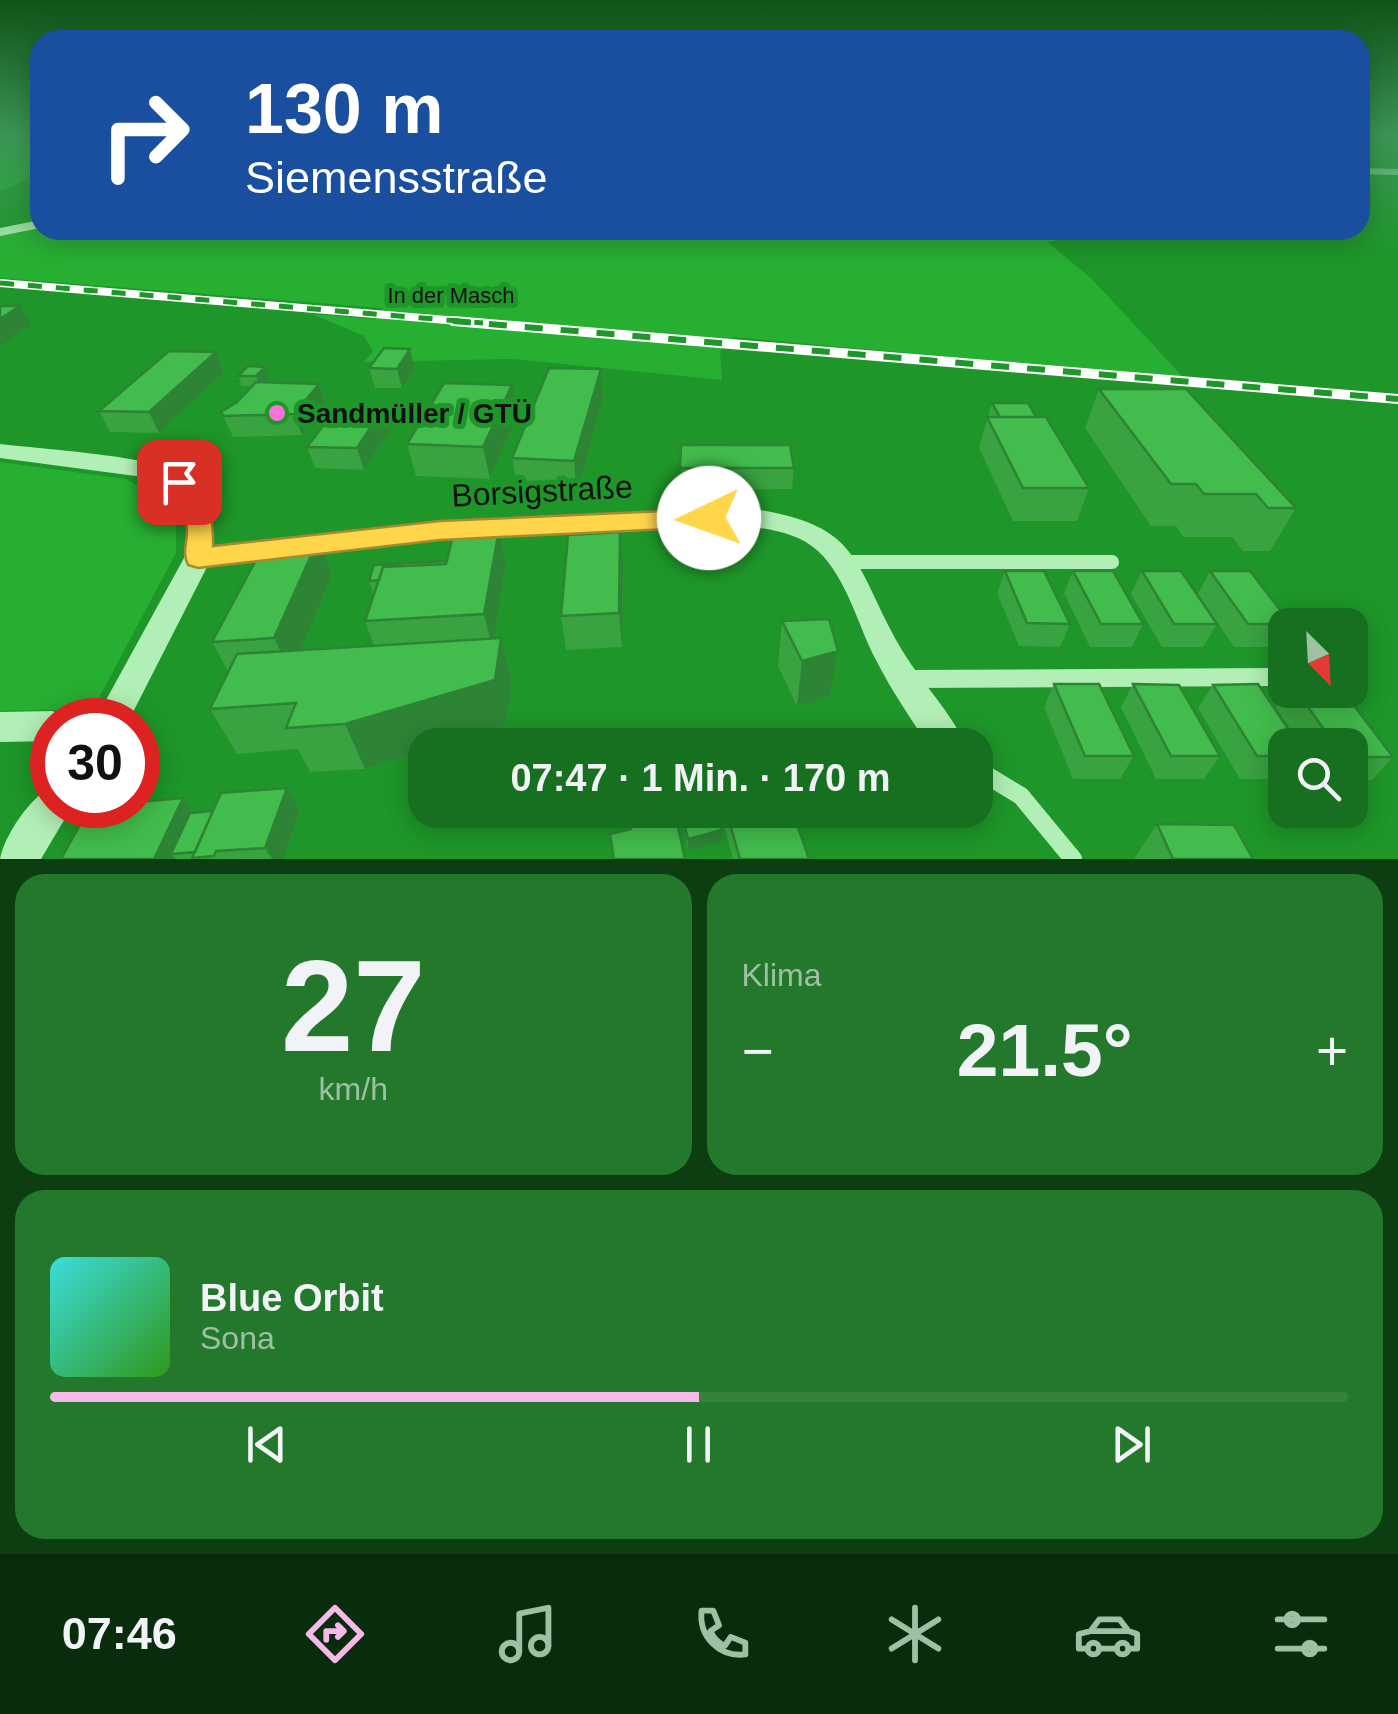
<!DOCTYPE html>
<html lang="de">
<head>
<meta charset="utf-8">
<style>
	:root { --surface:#16701f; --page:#23782c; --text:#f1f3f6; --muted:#9ec1a4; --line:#35823d; --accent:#f7b8ea }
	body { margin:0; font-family:Arial,sans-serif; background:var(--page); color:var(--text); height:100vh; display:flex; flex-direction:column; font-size:38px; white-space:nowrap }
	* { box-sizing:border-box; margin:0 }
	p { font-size:32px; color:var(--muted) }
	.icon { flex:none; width:55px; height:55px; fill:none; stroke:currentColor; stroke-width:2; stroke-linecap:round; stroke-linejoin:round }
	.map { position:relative; height:859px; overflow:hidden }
	.drawer { display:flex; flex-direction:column; gap:15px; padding:15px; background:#0c3e11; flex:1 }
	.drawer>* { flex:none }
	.guide { position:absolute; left:30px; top:30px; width:1340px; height:210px; border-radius:30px; box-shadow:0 5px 25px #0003; background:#1a4fa0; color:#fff; overflow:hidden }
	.needle { width:65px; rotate:156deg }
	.controls { position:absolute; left:1268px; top:608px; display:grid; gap:20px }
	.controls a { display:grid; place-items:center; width:100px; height:100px; border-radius:20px; background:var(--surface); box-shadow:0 5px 25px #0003; font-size:50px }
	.speed { position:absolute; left:30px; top:698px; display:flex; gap:20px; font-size:50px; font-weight:700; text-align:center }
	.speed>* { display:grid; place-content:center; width:130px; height:130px; border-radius:50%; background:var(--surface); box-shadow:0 5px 25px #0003; line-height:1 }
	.speed .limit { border:15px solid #d22; background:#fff; color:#111 }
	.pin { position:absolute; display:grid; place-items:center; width:85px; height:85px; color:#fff; margin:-42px; border-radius:20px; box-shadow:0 5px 15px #0006 }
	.me { position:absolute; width:110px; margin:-55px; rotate:267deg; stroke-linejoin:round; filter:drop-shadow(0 0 8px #0008) }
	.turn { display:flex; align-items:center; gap:35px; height:210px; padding:0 50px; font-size:45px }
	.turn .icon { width:130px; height:130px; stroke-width:2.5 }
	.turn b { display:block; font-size:70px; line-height:85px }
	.big { font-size:75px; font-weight:700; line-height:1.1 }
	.drawer .widget { flex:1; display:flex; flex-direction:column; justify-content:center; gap:15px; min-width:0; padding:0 35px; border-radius:30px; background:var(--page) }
	.drawer .dial { align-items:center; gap:0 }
	.dial b { font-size:130px; line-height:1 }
	.song { display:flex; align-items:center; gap:30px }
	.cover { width:120px; height:120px; border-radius:15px; background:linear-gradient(135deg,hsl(180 70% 55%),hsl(110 70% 35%)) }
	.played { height:10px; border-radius:5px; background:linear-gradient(90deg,var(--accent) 50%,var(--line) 50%) }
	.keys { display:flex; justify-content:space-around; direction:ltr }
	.heat { display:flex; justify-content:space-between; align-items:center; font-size:55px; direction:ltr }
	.drawer .tiles { flex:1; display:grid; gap:15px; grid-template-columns:1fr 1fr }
	.widget:last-child { grid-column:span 2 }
	.trip { position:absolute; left:408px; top:728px; width:585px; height:100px; border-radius:30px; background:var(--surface); box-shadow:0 5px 25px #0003; font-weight:700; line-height:100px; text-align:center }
	.tabs { display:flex; height:160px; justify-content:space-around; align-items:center; background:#092d0c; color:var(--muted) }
	.tabs .icon { width:70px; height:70px }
	.tabs .selected { color:var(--accent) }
	.tabs b { font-size:45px; color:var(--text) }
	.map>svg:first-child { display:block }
	.green { fill:#27af32 }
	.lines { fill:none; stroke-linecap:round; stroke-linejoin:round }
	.service-far2 { stroke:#b2efb6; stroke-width:6 }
	.service-far1 { stroke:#b2efb6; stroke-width:14 }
	.service { stroke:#b2efb6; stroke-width:18 }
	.minor { fill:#b2efb6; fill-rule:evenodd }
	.rail-far1-casing { stroke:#fff; stroke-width:8 }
	.rail-casing { stroke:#fff; stroke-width:10 }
	.rail-far1 { stroke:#1e9629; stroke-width:5; stroke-dasharray:14; stroke-linecap:butt }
	.rail { stroke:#1e9629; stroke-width:6; stroke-dasharray:18; stroke-linecap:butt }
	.wall { fill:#39a241 }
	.shaded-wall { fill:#2e8435 }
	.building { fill:#42bc4c; stroke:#2e8435; stroke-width:2.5 }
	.route { fill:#ffd54a; stroke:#a68a30; stroke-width:2.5 }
	.poi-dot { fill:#fe71dc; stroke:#1e9629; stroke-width:4 }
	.labels { text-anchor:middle; stroke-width:10; stroke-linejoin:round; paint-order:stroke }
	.far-park-label { font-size:22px; fill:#111; stroke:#1e9629 }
	.poi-label { font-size:28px; font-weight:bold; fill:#111; stroke:#1e9629; text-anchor:start }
	.near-street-label { font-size:32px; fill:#111; stroke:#1e9629 }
</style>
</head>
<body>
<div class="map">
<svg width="1398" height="859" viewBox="0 0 1398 859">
	<rect width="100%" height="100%" fill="#1e9629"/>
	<!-- green -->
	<path class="green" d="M 0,137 L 40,137 L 40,174 L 0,191 Z
		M 40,225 L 40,230 L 1119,230 L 1047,242 L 1091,278 L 1184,378 L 733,337 L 720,352 L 722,380 L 514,359 L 364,362 L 373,351 L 364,336 L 312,314 L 375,319 L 383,308 L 0,278 L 0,234 Z
		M 0,462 L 126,479 L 176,507 L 176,553 L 93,709 L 0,711 Z"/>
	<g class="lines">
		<!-- service-far2 -->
		<path class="service-far2" d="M 1360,171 L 1398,172"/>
		<!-- service-far1 -->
		<path class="service-far1" d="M 847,562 L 1112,562"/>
		<!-- service -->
		<path class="service" d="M 908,679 L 1285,677
			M 975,768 L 1021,796 L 1073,859"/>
		<!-- minor -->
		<path class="minor" d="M 40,220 L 40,228 L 0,236 L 0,228 Z
			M 0,444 C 41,449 156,456 187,475 C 208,489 213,524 212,547 L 440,522 L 747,508 C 868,525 851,566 905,655 C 924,685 951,713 966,745 L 928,745 C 910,717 891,690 876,660 C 858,626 847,578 818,551 C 798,533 773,530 747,526 L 440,540 L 207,567 L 129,720 L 95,720 L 184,558 L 187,526 L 179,498 L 170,487 L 143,477 L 0,458 Z
			M 52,711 L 64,715 L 66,720 L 52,720 L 52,741 L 0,742 L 0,712 Z
			M 52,787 L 52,805 L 73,805 L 41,859 L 0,859 C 4,836 31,796 52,787 Z"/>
		<defs>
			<path id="rail-far1" d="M 0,283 L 483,323"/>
			<path id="rail" d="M 453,321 L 1398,399"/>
		</defs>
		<!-- rail-far1 casing -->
		<use href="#rail-far1" class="rail-far1-casing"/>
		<!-- rail casing -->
		<use href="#rail" class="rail-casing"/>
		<!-- rail-far1 -->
		<use href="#rail-far1" class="rail-far1"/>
		<!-- rail -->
		<use href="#rail" class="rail"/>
	</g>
	<!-- wall -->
	<path class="wall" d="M 40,176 L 40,189 L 33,189 L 29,181 Z
		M 216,352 L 224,372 L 159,433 L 110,432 L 99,411 Z
		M 369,368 L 415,369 L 402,388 L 375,388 Z
		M 601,369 L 603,399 L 577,493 L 518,490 L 512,458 Z
		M 238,376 L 269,377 L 264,382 L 319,384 L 326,404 L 302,435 L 233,437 L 221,412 L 237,402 L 252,386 L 242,386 Z
		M 1099,389 L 1296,508 L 1270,551 L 1243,551 L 1232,537 L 1183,537 L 1176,526 L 1151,526 L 1085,428 Z
		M 992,403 L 1036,417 L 1089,488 L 1077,521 L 1013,521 L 979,448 Z
		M 517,415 L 490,479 L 416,476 L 407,444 Z
		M 388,417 L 391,428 L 364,470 L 315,468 L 307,447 Z
		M 681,445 L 794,468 L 792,489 L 681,490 Z
		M 506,563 L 493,638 L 512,683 L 506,724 L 441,745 L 425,745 L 425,750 L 365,769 L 310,772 L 298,749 L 237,754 L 210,709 L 228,671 L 212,642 L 332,574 L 300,650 L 374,646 L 365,621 L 374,595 L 369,581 Z
		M 623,566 L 622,647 L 566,650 L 561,616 Z
		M 1005,571 L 1070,624 L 1060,647 L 1019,646 L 997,593 Z
		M 1073,571 L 1143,624 L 1132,647 L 1090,647 L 1064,593 Z
		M 1142,571 L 1217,624 L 1203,647 L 1162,647 L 1131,594 Z
		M 1210,571 L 1285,625 L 1285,633 L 1275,647 L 1234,647 L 1198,594 Z
		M 782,621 L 830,696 L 797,706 L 778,666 Z
		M 1054,684 L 1134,756 L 1120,779 L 1073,779 L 1044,707 Z
		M 1133,684 L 1220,756 L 1204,779 L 1156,779 L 1121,707 Z
		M 1213,685 L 1285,745 L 1285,779 L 1240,779 L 1198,708 Z
		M 1289,690 L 1342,690 L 1393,757 L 1372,780 L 1350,780 L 1350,745 L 1301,745 L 1276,708 Z
		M 183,798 L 194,813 L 300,811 L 283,859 L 61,859 Z
		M 681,810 L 717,810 L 722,830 L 722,842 L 688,850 Z
		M 722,810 L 792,810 L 809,859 L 733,859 L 722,819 Z
		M 1157,824 L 1253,859 L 1135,859 L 1135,857 Z"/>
	<!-- shaded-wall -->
	<path class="shaded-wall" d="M 20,306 L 31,325 L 0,346 L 0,319 Z
		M 410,349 L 415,369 L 402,388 L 397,369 Z
		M 216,352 L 224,372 L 159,433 L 149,412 Z
		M 265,367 L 269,377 L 260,386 L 256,376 Z
		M 601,369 L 603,399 L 577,493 L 574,461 Z
		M 319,384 L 326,404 L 302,435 L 294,414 Z
		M 512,385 L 517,415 L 490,479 L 483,447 Z
		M 379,415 L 386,436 L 364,470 L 357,448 Z
		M 388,417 L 391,428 L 386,436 L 383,426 Z
		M 499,530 L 506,563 L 492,648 L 484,614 Z
		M 620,532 L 623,566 L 622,647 L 619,613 Z
		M 318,540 L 332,574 L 291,673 L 274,638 Z
		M 501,638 L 512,683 L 506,724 L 441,745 L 425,745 L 425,750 L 365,769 L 345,724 Z
		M 838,651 L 830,696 L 797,706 L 802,661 Z
		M 287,788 L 300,811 L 283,859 L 272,859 L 265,848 Z
		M 183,798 L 200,821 L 171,854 L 176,859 L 154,859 Z
		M 722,830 L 722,842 L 688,850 L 688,839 Z"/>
	<!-- building -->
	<path class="building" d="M 0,306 L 20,306 L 0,319 Z
		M 384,348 L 410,349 L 397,369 L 369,368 Z
		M 169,351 L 216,352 L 149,412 L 99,411 Z
		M 248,366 L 265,367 L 256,376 L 238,376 Z
		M 549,368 L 601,369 L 574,461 L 512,458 Z
		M 256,382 L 319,384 L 294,414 L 224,416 L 221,412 L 237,402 Z
		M 444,383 L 512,385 L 483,447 L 407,444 Z
		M 1099,389 L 1186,389 L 1296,508 L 1268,508 L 1256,494 L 1204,494 L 1196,484 L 1171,484 Z
		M 992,403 L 1028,403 L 1036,417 L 1000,417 Z
		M 332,414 L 379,415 L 357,448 L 307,447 Z
		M 380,417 L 388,417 L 383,426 L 382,426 Z
		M 987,417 L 1046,417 L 1089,488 L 1023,488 Z
		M 681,445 L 790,445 L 794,468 L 680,468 Z
		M 499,530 L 484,614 L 365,621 L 383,567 L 446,564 L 454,532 Z
		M 620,532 L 619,613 L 561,616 L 568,535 Z
		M 318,540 L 274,638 L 212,642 L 265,543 Z
		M 447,561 L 446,564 L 383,567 L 379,580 L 369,581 L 374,565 Z
		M 1005,571 L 1044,571 L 1070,624 L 1027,623 Z
		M 1073,571 L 1113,571 L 1143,624 L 1101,624 Z
		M 1142,571 L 1181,571 L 1217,624 L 1174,624 Z
		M 1210,571 L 1250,571 L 1291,624 L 1248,624 Z
		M 829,619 L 838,651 L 802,661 L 782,621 Z
		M 501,638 L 495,680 L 345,724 L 286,728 L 296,703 L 210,709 L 237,654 Z
		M 1054,684 L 1099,684 L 1134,756 L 1085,756 Z
		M 1133,684 L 1179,685 L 1220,756 L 1171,756 Z
		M 1258,684 L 1299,745 L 1285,745 L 1285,756 L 1257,756 L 1213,685 Z
		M 1296,690 L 1342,690 L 1393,757 L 1350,757 L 1350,745 L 1335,745 Z
		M 287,788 L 265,848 L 216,851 L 214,856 L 192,858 L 221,793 Z
		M 183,798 L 154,859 L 61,859 L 91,805 L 138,805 L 138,802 Z
		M 681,810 L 717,810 L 722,830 L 688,839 Z
		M 726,810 L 792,810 L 809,859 L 740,859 Z
		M 213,811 L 195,852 L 171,854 L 190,813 Z
		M 676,818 L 685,859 L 614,859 L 610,834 L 631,829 L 630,824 Z
		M 1157,824 L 1234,825 L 1253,859 L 1173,859 Z"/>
	<!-- sky -->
	<linearGradient id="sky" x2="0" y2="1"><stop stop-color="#105217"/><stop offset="0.53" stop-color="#3b9554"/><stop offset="1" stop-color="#3b9554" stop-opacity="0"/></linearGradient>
	<rect width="1398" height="257" fill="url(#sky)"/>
	<!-- route -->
	<path class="route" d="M 179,474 C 207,481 214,522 213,546 L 440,521 L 709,509 L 718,512 L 722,518 L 718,525 L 709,527 L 440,540 L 198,568 L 188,565 C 182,553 187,544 187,530 C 186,512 177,496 167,482 Z"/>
	<!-- markers -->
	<circle class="poi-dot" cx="277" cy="413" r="10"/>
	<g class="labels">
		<!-- far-park labels -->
		<g class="far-park-label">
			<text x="451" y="303">In der Masch</text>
		</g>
		<!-- poi labels -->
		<g class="poi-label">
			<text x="297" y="423">Sandmüller / GTÜ</text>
		</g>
		<!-- near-street labels -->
		<g class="near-street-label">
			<text transform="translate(542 491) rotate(-3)" y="11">Borsigstraße</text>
		</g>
	</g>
</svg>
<div class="controls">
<a><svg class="needle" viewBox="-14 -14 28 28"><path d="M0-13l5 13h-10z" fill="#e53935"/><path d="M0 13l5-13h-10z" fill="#9ec1a4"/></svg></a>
<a><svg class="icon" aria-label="search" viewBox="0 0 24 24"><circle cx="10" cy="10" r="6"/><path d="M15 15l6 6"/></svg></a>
</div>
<div class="speed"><div class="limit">30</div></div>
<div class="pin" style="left:179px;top:482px;background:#d93025"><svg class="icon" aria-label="arrive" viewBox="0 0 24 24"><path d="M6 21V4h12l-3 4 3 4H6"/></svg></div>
<svg class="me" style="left:709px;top:518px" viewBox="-20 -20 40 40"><circle r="19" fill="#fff"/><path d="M0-13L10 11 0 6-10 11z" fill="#ffd54a"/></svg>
<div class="trip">07:47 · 1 Min. · 170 m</div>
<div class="guide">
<div class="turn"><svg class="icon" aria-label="right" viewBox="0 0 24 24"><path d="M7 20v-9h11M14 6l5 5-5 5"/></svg><div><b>130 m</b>Siemensstraße</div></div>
</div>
</div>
<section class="drawer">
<div class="tiles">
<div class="widget dial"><b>27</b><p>km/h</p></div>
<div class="widget"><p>Klima</p>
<div class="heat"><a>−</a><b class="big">21.5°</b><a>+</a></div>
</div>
<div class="widget">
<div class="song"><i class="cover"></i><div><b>Blue Orbit</b><p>Sona</p></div></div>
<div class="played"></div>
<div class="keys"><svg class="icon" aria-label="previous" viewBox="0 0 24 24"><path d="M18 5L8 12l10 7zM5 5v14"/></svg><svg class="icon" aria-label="pause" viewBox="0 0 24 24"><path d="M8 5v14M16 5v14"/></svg><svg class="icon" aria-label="next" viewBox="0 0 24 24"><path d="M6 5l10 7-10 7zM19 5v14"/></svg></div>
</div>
</div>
</section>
<nav class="tabs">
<b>07:46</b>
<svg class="icon selected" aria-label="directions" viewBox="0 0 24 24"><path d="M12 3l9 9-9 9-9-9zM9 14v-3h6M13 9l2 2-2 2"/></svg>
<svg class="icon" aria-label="music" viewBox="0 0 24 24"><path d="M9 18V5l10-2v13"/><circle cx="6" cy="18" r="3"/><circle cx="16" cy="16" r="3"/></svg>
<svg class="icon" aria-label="phone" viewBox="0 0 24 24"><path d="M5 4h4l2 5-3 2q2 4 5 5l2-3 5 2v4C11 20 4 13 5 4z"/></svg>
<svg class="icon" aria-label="climate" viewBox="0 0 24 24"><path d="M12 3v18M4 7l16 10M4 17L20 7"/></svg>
<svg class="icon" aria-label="car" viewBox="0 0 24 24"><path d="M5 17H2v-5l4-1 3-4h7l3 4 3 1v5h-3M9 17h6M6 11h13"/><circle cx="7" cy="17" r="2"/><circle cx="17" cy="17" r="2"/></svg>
<svg class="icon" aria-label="filters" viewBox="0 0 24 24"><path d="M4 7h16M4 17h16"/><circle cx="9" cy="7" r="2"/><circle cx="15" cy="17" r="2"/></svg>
</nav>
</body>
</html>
